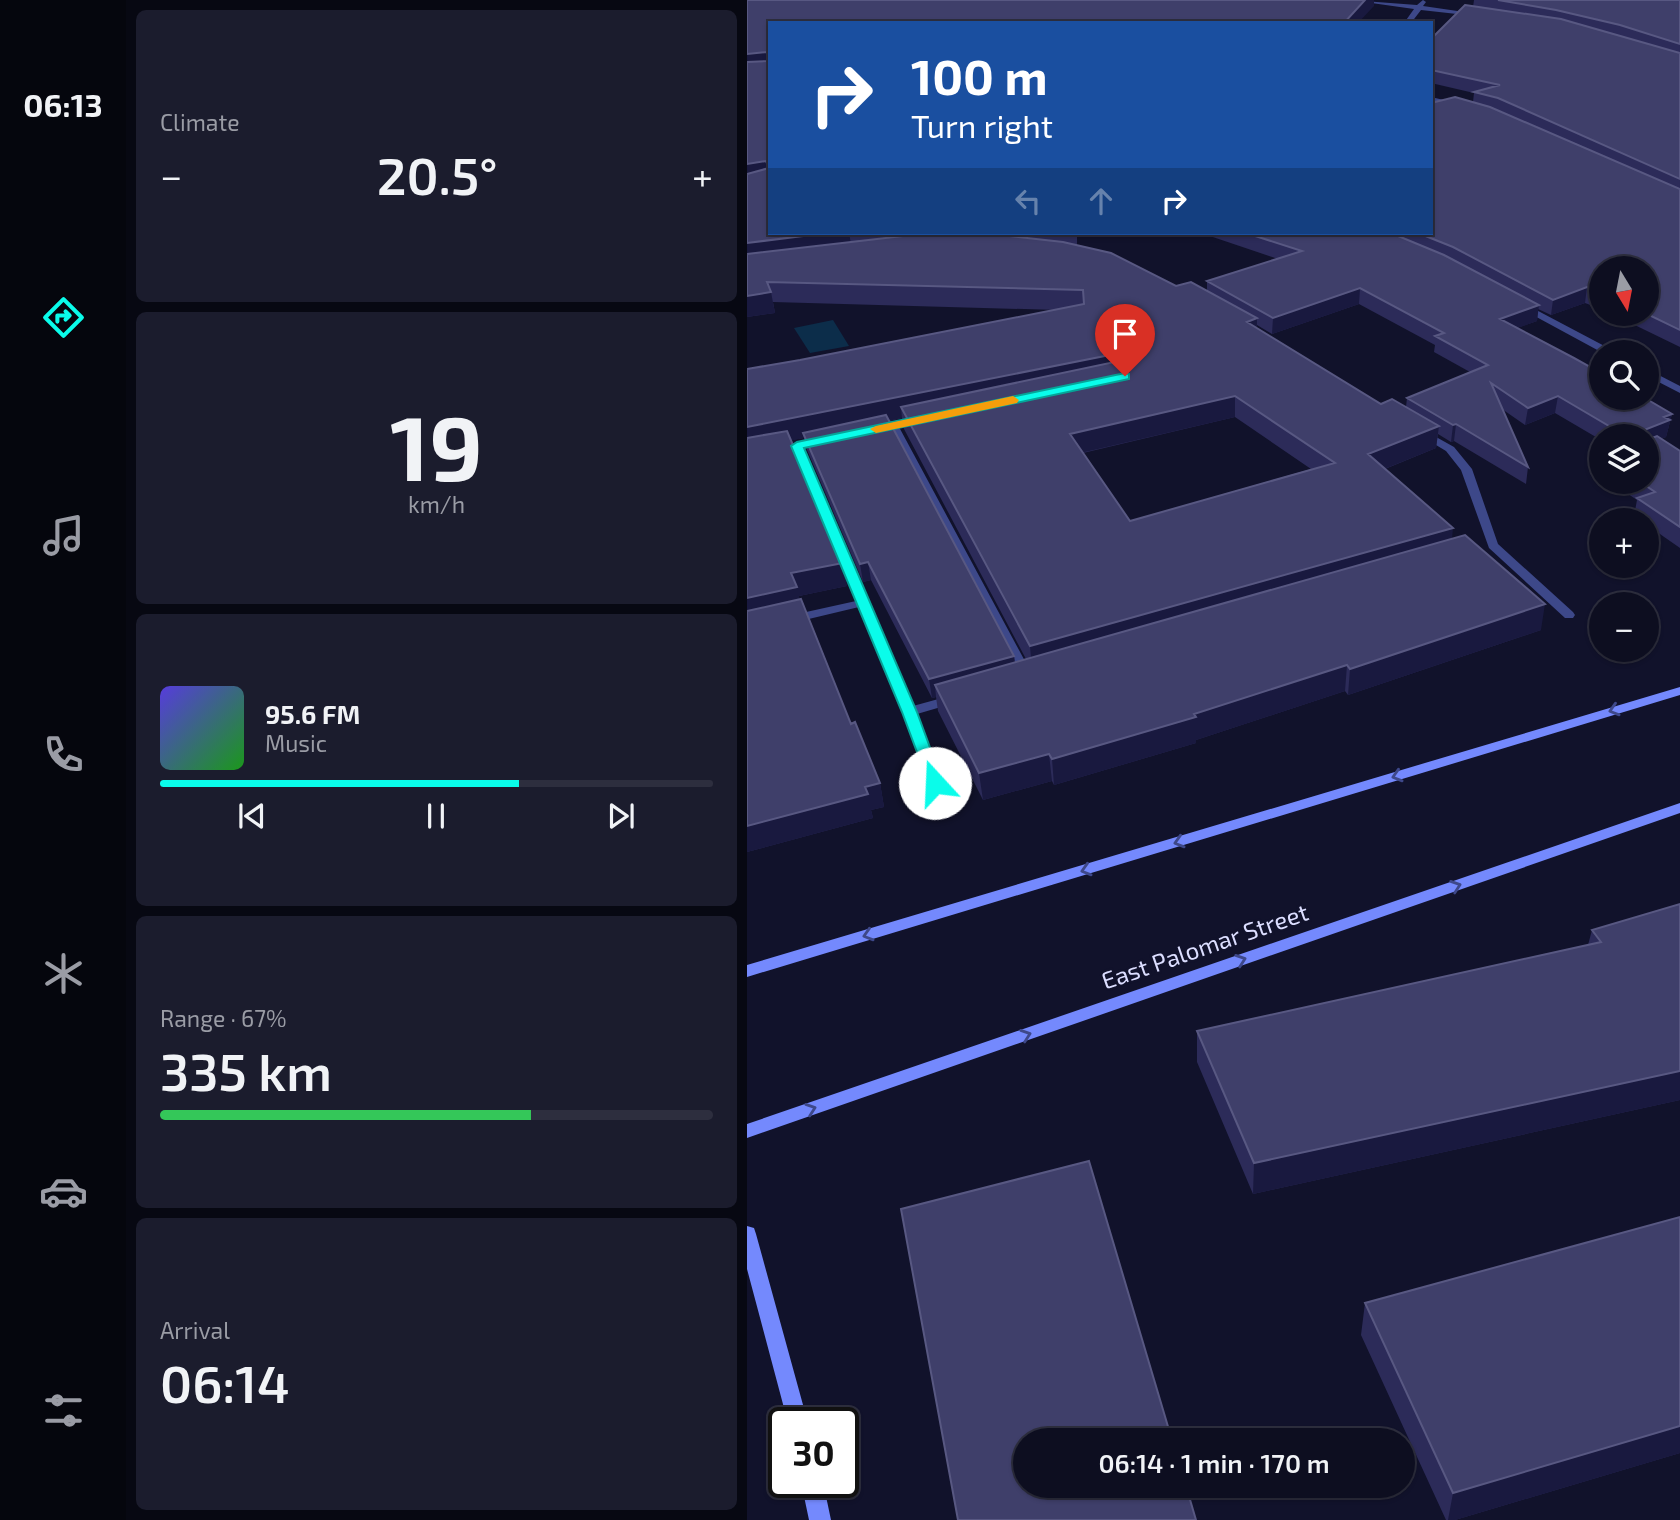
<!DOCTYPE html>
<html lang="en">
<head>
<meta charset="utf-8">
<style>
	:root { --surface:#0d0e20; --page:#1b1c2d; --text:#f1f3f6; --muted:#9a9ca5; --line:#2d2e3e; --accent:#0afcea }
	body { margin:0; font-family:"Exo 2",sans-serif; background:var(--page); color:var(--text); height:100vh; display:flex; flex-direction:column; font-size:26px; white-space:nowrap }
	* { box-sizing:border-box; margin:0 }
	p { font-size:23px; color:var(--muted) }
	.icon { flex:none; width:38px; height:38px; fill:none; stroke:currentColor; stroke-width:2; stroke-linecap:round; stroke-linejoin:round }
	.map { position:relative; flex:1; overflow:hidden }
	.sheet { display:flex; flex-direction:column; gap:10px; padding:10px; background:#070812; width:621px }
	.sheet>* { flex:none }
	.hud { position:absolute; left:21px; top:21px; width:665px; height:214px; border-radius:0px; box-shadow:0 2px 5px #0004,0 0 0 2px var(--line); background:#1a4fa0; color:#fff; overflow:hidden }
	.needle { width:46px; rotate:170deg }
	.fabs { position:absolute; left:842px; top:256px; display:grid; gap:14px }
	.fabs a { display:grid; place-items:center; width:70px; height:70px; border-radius:50%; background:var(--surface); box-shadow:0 2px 5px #0004,0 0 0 2px var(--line); font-size:35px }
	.speed { position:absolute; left:21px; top:1407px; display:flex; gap:14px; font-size:35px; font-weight:700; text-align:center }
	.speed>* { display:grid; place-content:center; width:91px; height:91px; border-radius:50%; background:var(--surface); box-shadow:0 2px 5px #0004,0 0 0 2px var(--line); line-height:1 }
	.speed .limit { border:4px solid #111; border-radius:10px; background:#fff; color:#111 }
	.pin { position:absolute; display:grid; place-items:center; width:60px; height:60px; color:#fff; margin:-72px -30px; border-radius:50% 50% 50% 0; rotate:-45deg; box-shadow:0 0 7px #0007 }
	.pin .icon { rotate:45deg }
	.me { position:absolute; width:77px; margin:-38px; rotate:340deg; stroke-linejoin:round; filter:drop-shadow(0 0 5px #0008) }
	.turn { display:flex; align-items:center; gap:24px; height:147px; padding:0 28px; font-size:32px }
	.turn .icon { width:91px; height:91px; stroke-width:2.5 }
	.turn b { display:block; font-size:49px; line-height:60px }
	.lanes { display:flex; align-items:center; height:66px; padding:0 28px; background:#0003; justify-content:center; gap:35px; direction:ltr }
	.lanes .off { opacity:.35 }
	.big { font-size:52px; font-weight:600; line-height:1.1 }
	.sheet .card { flex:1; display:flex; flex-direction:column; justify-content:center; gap:10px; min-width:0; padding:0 24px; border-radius:10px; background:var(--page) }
	.sheet .dial { align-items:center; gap:0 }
	.dial b { font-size:91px; line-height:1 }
	.song { display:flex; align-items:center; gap:21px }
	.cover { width:84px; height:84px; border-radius:10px; background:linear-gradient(135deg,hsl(250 70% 55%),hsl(120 70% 35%)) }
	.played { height:7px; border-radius:4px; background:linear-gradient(90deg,var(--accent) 65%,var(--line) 65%) }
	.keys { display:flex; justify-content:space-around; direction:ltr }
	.heat { display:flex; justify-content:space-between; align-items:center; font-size:38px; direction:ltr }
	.charge { height:10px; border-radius:5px; background:linear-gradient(90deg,#34c759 67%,var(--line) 0) }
	.trip { position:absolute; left:266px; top:1428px; width:402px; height:70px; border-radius:35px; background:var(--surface); box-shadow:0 2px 5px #0004,0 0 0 2px var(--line); font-weight:600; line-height:70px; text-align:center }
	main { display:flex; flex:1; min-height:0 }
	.menu { display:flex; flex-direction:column; width:126px; justify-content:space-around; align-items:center; background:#05060d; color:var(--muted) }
	.menu .icon { width:49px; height:49px }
	.menu .current { color:var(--accent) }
	.menu b { font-size:32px; color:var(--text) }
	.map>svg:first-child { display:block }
	.water { fill:#0c2d4a }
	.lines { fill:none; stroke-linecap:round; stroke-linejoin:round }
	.street { fill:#3d4889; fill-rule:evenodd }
	.secondary { fill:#7489fd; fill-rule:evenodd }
	.wall { fill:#2c2b59; fill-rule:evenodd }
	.shaded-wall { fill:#19193f }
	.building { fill:#3f3f6a; stroke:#585882; stroke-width:2; fill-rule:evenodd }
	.oneway { stroke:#3e488a }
	.route { fill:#0afcea; stroke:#06a498; stroke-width:2 }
	.slow { fill:#f59e0b }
	.labels { text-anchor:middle; stroke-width:5; stroke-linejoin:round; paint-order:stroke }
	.street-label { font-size:24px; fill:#dcdeff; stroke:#11122b }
</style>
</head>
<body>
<main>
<nav class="menu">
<b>06:13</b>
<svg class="icon current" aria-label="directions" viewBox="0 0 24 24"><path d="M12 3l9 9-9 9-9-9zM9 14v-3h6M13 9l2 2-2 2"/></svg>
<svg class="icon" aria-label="music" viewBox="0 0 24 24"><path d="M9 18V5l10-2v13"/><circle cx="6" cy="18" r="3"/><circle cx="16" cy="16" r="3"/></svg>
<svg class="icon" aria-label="phone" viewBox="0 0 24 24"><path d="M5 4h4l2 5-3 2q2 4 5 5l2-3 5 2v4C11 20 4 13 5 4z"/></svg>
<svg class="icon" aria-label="climate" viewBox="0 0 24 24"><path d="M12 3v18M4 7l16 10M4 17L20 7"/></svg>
<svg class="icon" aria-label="car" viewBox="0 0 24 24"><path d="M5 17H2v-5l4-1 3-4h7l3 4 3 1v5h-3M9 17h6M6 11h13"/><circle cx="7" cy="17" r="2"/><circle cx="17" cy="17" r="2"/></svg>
<svg class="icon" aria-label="filters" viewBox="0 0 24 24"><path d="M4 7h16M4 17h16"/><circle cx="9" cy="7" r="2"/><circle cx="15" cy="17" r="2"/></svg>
</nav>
<section class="sheet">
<div class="card"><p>Climate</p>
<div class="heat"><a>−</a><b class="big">20.5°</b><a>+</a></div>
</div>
<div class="card dial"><b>19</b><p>km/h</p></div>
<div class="card">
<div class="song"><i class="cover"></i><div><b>95.6 FM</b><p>Music</p></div></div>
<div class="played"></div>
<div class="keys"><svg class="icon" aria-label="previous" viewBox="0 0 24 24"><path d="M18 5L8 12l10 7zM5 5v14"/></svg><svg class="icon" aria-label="pause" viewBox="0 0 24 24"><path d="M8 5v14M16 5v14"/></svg><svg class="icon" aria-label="next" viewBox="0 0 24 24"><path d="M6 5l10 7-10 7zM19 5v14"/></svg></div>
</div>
<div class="card"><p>Range · 67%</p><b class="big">335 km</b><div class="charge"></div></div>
<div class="card"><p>Arrival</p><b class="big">06:14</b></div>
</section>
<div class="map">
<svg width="933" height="1520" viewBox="0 0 933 1520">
	<rect width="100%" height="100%" fill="#11122b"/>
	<!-- water -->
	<path class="water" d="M 86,320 L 102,346 L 63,353 L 47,328 Z"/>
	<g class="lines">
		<!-- street -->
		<path class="street" d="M 603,0 L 670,5 L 676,0 L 679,2 L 676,6 L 731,14 L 728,16 L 674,10 L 664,23 L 657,23 L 667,9 Z
			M 684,97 L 714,104 L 710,106 L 684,101 Z
			M 776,303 L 865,350 L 866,352 L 854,352 L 773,308 L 771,306 Z
			M 900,369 L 933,386 L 933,393 L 900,376 Z
			M 174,416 L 179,419 L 178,421 L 152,427 L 286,676 L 284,679 L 279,680 L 272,676 L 143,429 L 126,433 L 121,430 L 122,428 Z
			M 673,428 L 707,447 L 725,469 L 751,544 L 826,612 L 828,615 L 826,618 L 818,618 L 742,548 L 714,470 L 699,451 L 669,433 L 668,431 Z
			M 75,438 L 79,439 L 79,443 L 56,448 L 166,706 L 206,695 L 213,699 L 211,702 L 170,714 L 195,783 L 193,786 L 188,788 L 181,783 L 155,712 L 112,607 L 45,623 L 39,619 L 41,616 L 109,601 L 45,446 L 46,444 Z"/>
		<!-- secondary -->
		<path class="secondary" d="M 933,687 L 933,695 L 0,977 L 0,965 Z
			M 933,803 L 933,813 L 0,1138 L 0,1124 Z
			M 0,1226 L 7,1228 L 9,1234 L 61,1423 L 41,1423 L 0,1269 Z
			M 54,1482 L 76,1482 L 84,1520 L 62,1520 Z"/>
	</g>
	<!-- wall -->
	<path class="wall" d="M 0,0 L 627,6 L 23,23 L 23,233 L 325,233 L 330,235 L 330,245 L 429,286 L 460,291 L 460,281 L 531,259 L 454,233 L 684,233 L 726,102 L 727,93 L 684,83 L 684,39 L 726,7 L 727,0 L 933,0 L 933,347 L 863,313 L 900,313 L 854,268 L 854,309 L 838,303 L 804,315 L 791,309 L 790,321 L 770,328 L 925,414 L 919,437 L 914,439 L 933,451 L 933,548 L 900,525 L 900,520 L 893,520 L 887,516 L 890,500 L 862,481 L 900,481 L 900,436 L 854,436 L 854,440 L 808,413 L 778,425 L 755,409 L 781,467 L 779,484 L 707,441 L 704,442 L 691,434 L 689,448 L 638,469 L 794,630 L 601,695 L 598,691 L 449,740 L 449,743 L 307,785 L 305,781 L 236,800 L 191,711 L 189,697 L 185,698 L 124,580 L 116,582 L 60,450 L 57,438 L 44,440 L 100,586 L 52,596 L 52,599 L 104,724 L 133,783 L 137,807 L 124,810 L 126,818 L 0,852 L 0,369 L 53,360 L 311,310 L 26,302 L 28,313 L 0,317 ZM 612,304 L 688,345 L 687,352 L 723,372 L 660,398 L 659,407 L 634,404 L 510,328 L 510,325 L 525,334 ZM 488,417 L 564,469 L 383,521 L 336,453 ZM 155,418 L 157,429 L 279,659 L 268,662 L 267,656 L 142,421 Z
		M 853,455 L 854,455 L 854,476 L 850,473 Z
		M 933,904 L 933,1100 L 506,1194 L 450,1062 L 450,1031 L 841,945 L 845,930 Z
		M 933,1217 L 933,1453 L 708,1520 L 699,1520 L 614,1335 L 618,1303 Z"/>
	<!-- shaded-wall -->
	<path class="shaded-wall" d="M 618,0 L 627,0 L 627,6 L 611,23 L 597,23 Z
		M 20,52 L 23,68 L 0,71 L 0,54 Z
		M 19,161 L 23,179 L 0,183 L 0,164 Z
		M 80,233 L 102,233 L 105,249 L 0,263 L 0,243 Z
		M 840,287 L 838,303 L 804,315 L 806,300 Z
		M 613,288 L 612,304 L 525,334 L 526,318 Z
		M 24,292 L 28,313 L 0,317 L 0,296 Z
		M 792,305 L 790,321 L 751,335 L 753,319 Z
		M 510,318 L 510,339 L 500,322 Z
		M 383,351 L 384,372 L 154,407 L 155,418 L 59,438 L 56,433 L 57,438 L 0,449 L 0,427 Z
		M 488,396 L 488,417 L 325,455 L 323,434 Z
		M 811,396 L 808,413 L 778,425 L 781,408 Z
		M 925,414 L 919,437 L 900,445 L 900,436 L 882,436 L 917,417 Z
		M 709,424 L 707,441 L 704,442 L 706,425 Z
		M 692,426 L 689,448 L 620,476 L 621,454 Z
		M 706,528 L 704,550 L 285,670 L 283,646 Z
		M 121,562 L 124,580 L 116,582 L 113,564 Z
		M 96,563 L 100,586 L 52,596 L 55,610 L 0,622 L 0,598 L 44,573 Z
		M 798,604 L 794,630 L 601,695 L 603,669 Z
		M 267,656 L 269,674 L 188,685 L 189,697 L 185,698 L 182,679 Z
		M 600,665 L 598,691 L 449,740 L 449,743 L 307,785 L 305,759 Z
		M 302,754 L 305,781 L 236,800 L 232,773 Z
		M 133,783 L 137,807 L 124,810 L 126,818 L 0,852 L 0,826 L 118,787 Z
		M 933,1071 L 933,1100 L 506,1194 L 507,1163 Z
		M 933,1426 L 933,1453 L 708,1520 L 701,1520 L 706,1493 Z"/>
	<!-- building -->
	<path class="building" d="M 0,0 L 618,0 L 597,23 L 23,23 L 23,233 L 80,233 L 0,243 L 0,174 L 22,168 L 19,161 L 0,164 L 0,62 L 20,61 L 23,58 L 20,52 L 0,54 Z
		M 751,0 L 933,0 L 933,44 L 873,25 L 809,10 Z
		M 718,5 L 814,19 L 933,53 L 933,179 L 751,98 L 727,92 L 753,85 L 684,70 L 684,39 Z
		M 708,97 L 743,107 L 933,189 L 933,330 L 898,313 L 900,313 L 900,268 L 854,268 L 854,292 L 840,287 L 806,300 L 706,247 L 671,233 L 684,233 L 684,103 Z
		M 499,233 L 644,233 L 697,255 L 792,305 L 753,319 L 827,358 L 854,373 L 854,397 L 896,397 L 925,414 L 917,417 L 923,420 L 882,436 L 879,436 L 811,396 L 781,408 L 744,383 L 781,467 L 709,424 L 706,425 L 660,398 L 741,365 L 688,336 L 697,333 L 613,288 L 526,318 L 460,281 L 555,251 Z
		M 156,236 L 263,236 L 316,242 L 364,253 L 429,286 L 444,282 L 510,318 L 500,322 L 634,404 L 645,399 L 692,426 L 621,454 L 706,528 L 283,646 L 154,407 L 382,359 L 383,351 L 0,427 L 0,369 L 53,360 L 337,304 L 336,290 L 20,282 L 24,292 L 0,296 L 0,254 ZM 488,396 L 588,463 L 383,521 L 323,434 Z
		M 139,415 L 267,656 L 182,679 L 121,562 L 113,564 L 56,433 Z
		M 40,431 L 96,563 L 44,573 L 50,587 L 0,598 L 0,438 Z
		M 910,436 L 933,451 L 933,527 L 890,498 L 908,492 L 892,481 L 900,481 L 900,440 Z
		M 718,535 L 798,604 L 603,669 L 600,665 L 447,714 L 449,717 L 305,759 L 302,754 L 232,773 L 188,685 Z
		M 54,599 L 104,724 L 108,722 L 133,783 L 118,787 L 121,794 L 0,826 L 0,611 Z
		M 933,904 L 933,1071 L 507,1163 L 450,1031 L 854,942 L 845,930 Z
		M 342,1161 L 425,1440 L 278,1440 L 278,1486 L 439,1486 L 449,1520 L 211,1520 L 154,1209 Z
		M 933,1217 L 933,1426 L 706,1493 L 618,1303 Z"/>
	<!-- one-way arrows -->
	<defs><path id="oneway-chevron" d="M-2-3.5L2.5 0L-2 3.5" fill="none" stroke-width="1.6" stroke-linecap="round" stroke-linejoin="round" transform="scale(1.75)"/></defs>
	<g class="oneway">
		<use href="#oneway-chevron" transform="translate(867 710) rotate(163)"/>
		<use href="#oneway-chevron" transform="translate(650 776) rotate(163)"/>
		<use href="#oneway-chevron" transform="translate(432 842) rotate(163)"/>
		<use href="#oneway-chevron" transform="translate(339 870) rotate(163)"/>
		<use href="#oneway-chevron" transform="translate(709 886) rotate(-19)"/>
		<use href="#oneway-chevron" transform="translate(121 935) rotate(163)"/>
		<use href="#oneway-chevron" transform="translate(494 960) rotate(-19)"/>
		<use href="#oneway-chevron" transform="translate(279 1035) rotate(-19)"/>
		<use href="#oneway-chevron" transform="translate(64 1109) rotate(-19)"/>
	</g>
	<!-- route -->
	<path class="route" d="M 378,373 L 382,374 L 382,379 L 57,448 L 170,712 L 196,783 L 194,787 L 183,787 L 155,712 L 44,446 L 50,442 Z"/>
	<!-- slow -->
	<path class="slow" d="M 266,396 L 272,400 L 270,403 L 129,433 L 123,429 L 129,426 Z"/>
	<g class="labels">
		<!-- street labels -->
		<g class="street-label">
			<text transform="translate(458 947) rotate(-19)" y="8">East Palomar Street</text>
		</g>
	</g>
</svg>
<div class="fabs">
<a><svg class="needle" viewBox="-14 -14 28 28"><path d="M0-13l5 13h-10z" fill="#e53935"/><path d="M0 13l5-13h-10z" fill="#9a9ca5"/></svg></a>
<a><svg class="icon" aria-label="search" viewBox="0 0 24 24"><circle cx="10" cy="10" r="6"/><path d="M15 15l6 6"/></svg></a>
<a><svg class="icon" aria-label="layers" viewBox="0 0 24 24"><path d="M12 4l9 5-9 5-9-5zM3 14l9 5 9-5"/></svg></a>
<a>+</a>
<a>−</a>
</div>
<div class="speed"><div class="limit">30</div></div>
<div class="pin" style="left:378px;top:376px;background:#d93025"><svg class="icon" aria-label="arrive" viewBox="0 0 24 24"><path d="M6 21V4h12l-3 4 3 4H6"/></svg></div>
<svg class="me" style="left:188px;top:783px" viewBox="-20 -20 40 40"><circle r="19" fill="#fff"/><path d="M0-13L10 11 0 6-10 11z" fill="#0afcea"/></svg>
<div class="trip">06:14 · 1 min · 170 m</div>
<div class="hud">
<div class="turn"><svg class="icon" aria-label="right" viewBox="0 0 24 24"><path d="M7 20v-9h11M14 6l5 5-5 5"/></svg><div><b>100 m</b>Turn right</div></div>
<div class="lanes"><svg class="icon off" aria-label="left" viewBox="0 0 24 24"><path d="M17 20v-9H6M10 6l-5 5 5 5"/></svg><svg class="icon off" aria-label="ahead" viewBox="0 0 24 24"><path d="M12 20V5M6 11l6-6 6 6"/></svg><svg class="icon" aria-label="right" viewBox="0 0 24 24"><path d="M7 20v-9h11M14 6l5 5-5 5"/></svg></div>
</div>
</div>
</main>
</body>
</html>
